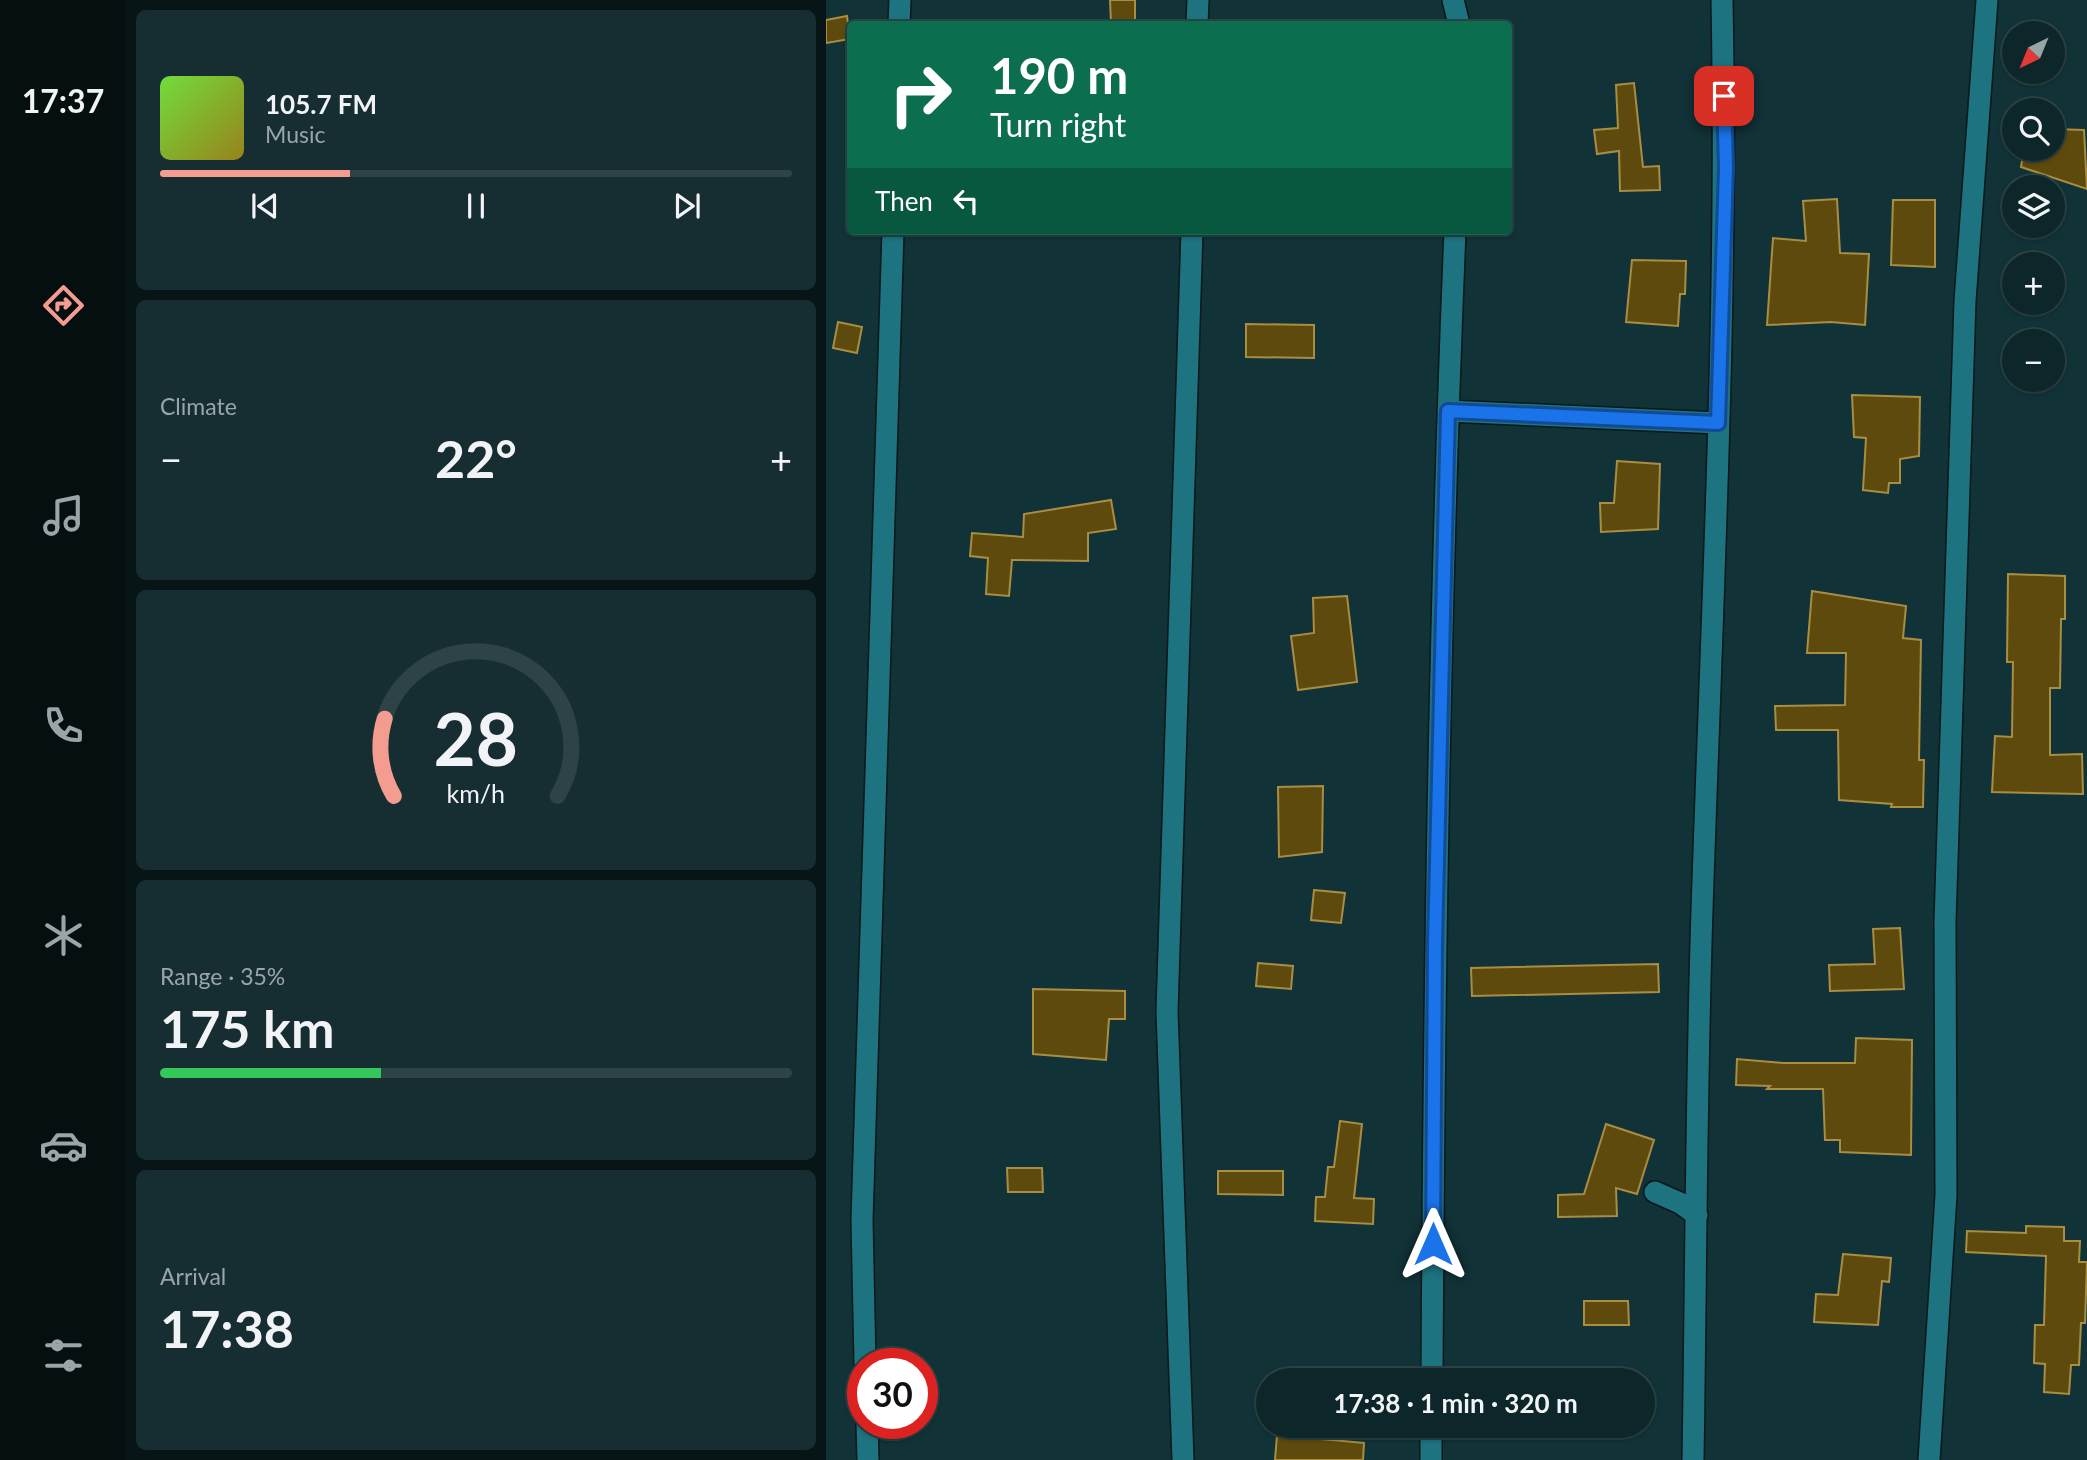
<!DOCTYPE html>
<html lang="en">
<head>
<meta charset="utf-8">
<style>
	:root { --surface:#0d2629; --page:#162e31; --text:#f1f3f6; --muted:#9aa5a8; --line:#2d4346; --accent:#f59c90 }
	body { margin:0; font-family:Lato,sans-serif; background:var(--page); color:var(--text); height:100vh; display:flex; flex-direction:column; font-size:26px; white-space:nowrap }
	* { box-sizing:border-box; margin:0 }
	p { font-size:23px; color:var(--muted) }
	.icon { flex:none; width:38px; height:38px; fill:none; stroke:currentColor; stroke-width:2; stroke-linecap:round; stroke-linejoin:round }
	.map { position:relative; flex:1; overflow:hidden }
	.panel { display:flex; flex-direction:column; gap:10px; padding:10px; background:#071517; width:700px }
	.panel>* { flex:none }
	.top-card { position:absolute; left:21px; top:21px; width:665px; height:214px; border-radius:7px; box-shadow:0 2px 5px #0004,0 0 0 2px var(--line); background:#0b6e4f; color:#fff; overflow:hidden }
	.needle { width:46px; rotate:223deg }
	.fabs { position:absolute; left:1176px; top:21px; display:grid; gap:14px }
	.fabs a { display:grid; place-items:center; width:63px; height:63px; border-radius:50%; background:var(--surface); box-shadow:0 2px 5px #0004,0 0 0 2px var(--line); font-size:35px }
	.speed { position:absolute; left:21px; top:1348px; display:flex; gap:14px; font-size:35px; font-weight:700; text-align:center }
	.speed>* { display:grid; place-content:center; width:91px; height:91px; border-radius:50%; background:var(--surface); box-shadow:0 2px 5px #0004,0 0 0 2px var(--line); line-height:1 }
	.speed .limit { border:10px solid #d22; background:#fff; color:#111 }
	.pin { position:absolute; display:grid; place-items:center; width:60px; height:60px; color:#fff; margin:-30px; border-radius:14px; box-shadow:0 4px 10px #0006 }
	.me { position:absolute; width:77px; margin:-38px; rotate:0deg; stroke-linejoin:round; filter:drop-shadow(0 0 5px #0008) }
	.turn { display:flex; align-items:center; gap:24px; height:147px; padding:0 28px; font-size:32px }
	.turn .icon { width:91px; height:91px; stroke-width:2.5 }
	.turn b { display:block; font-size:49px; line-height:60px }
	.then { display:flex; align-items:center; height:66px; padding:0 28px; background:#0003; gap:14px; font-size:26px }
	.big { font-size:52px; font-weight:700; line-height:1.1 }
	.panel .widget { flex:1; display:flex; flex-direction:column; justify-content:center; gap:10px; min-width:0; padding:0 24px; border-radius:10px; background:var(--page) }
	.panel .dial { align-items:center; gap:0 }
	.dial svg { height:182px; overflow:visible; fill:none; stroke:var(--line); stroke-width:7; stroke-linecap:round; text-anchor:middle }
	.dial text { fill:var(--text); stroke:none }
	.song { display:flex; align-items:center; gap:21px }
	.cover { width:84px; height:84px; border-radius:10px; background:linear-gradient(135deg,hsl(100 70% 55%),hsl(50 70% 35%)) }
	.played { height:7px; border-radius:4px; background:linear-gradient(90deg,var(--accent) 30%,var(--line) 30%) }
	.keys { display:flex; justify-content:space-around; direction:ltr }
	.heat { display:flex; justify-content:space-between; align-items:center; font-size:38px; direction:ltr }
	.charge { height:10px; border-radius:5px; background:linear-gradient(90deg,#34c759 35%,var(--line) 0) }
	.trip { position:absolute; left:430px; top:1368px; width:399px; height:70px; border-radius:35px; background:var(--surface); box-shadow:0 2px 5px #0004,0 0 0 2px var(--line); font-weight:700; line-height:70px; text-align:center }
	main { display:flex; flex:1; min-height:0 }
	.tabs { display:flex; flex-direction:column; width:126px; justify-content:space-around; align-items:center; background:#050f10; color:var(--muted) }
	.tabs .icon { width:49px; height:49px }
	.tabs .current { color:var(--accent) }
	.tabs b { font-size:32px; color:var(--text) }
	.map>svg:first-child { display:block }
	.building { fill:#5f4a0d; stroke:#a98d43; stroke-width:2 }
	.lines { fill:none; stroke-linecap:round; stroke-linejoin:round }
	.minor-casing { stroke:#0a181a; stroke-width:24 }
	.minor { stroke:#1d737f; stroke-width:21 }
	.route-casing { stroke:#114b97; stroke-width:18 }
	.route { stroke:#1a73e8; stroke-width:12 }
</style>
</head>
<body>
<main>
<nav class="tabs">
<b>17:37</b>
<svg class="icon current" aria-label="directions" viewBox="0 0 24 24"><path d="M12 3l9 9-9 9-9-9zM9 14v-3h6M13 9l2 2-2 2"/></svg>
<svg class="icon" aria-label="music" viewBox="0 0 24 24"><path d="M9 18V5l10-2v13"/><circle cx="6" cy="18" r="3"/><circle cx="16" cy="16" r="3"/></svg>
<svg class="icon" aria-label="phone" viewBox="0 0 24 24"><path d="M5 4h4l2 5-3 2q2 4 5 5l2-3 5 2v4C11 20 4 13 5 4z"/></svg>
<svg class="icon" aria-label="climate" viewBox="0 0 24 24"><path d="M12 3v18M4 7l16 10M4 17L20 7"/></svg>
<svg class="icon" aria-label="car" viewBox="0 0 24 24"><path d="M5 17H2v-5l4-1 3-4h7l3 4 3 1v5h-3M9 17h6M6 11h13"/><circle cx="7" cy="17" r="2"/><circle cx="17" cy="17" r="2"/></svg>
<svg class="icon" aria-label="filters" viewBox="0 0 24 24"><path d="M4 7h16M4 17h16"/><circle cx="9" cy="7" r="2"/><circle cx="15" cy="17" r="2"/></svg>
</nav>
<section class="panel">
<div class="widget">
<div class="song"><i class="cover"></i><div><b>105.7 FM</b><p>Music</p></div></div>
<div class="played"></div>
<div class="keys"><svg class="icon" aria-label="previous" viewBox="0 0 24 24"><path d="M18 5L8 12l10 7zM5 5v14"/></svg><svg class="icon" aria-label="pause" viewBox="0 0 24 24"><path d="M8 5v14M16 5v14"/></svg><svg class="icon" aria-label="next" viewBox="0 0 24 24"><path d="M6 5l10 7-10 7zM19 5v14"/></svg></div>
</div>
<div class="widget"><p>Climate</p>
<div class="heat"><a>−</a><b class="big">22°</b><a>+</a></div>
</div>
<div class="widget dial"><svg viewBox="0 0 100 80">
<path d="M14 69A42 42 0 1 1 86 69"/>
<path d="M14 69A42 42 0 0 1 10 35" stroke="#f59c90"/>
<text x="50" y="56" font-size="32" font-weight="700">28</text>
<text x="50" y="72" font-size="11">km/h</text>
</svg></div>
<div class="widget"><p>Range · 35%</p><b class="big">175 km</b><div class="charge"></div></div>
<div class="widget"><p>Arrival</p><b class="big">17:38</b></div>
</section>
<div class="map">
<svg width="1261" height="1460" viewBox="0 0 1261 1460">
	<rect width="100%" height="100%" fill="#113237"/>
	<!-- building -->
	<path class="building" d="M 284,0 L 309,0 L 309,23 L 285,23 Z
		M 21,16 L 24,39 L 0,43 L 0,20 Z
		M 808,83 L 817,167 L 833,166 L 834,190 L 794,191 L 793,151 L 771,154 L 768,130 L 792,128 L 790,85 Z
		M 1227,129 L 1258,130 L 1261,189 L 1195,167 L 1198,149 L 1227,149 Z
		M 1011,199 L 1014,253 L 1043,254 L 1039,325 L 1005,322 L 941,325 L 947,238 L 980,241 L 977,201 Z
		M 1067,200 L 1109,200 L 1109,267 L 1065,265 Z
		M 806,260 L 860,261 L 859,294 L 854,294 L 852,326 L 800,322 Z
		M 12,322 L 36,327 L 31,353 L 7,348 Z
		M 420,324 L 488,325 L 488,358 L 420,357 Z
		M 1026,395 L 1094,397 L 1093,456 L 1074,459 L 1074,483 L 1063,483 L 1062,493 L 1037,490 L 1040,438 L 1028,437 Z
		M 791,461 L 834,464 L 832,529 L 775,532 L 774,503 L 788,503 Z
		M 285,500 L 290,529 L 262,533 L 262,561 L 186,560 L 183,596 L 160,594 L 162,558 L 144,556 L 146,533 L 197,537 L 198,514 Z
		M 1182,574 L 1239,576 L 1239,619 L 1235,619 L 1234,688 L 1224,688 L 1224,755 L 1256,754 L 1257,794 L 1166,792 L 1169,736 L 1186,737 L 1187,662 L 1181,662 Z
		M 986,591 L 1080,606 L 1077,638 L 1095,640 L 1093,760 L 1098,760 L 1097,807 L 1065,807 L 1066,804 L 1013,800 L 1012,730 L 950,730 L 949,706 L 1019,705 L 1020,653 L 981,653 Z
		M 521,596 L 531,682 L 472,690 L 465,636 L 488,633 L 487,598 Z
		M 497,786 L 496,852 L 453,857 L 452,787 Z
		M 488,890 L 519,893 L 515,923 L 485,920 Z
		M 1074,928 L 1078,989 L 1004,991 L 1003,965 L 1049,964 L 1047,929 Z
		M 432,963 L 467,966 L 465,989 L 430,986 Z
		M 832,964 L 833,992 L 646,996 L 645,968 Z
		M 207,989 L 299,991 L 299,1019 L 283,1019 L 280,1060 L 207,1054 Z
		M 1030,1038 L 1086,1040 L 1085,1155 L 1014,1152 L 1014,1140 L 999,1140 L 997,1089 L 941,1089 L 944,1086 L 910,1085 L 911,1059 L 957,1063 L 1029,1063 Z
		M 514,1121 L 536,1124 L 528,1198 L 548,1199 L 547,1224 L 489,1221 L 490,1197 L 499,1197 L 502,1167 L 508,1167 Z
		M 780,1124 L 828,1140 L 811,1194 L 790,1188 L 791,1216 L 732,1217 L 732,1195 L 758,1194 Z
		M 181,1168 L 216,1168 L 217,1192 L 182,1192 Z
		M 392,1171 L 457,1171 L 457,1195 L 392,1194 Z
		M 1200,1226 L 1238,1227 L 1238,1241 L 1254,1241 L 1253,1262 L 1261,1262 L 1259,1323 L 1255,1323 L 1253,1365 L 1245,1365 L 1243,1394 L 1218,1392 L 1219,1364 L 1208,1363 L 1209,1325 L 1218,1325 L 1220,1256 L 1140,1252 L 1141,1231 L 1200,1233 Z
		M 1017,1254 L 1065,1258 L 1063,1282 L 1056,1281 L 1052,1325 L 988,1322 L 990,1294 L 1012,1295 Z
		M 758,1301 L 802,1301 L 803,1325 L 758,1325 Z
		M 451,1435 L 538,1443 L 537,1460 L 449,1460 Z"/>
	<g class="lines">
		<defs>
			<path id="minor" d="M 627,0 L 633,24
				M 73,24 L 74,0
				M 371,24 L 372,0
				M 622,411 L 892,423
				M 829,1192 L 854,1203 L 871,1215
				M 39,1363 L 36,1220 L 67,231
				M 606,1381 C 608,997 613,614 629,231
				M 41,1423 L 42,1460
				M 357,1460 L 341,1011 L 366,231
				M 605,1460 L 605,1426
				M 867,1460 C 870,1277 870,1093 876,910 C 886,606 902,303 896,0
				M 1103,1460 L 1120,1195 L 1119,922 L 1139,301 L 1161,0"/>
		</defs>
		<!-- minor casing -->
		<use href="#minor" class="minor-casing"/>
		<!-- minor -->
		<use href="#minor" class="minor"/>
	</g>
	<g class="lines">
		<defs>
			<path id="route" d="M 607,1244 L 609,943 L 622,411 L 892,423 L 900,168 L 898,96"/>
		</defs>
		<!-- route casing -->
		<use href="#route" class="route-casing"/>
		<!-- route -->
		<use href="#route" class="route"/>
	</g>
</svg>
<div class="fabs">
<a><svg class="needle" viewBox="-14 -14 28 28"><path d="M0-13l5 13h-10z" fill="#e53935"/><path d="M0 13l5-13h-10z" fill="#9aa5a8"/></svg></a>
<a><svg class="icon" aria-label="search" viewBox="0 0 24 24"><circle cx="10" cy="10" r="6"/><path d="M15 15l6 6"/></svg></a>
<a><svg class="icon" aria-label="layers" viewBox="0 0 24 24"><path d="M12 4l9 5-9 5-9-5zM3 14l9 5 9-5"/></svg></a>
<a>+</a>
<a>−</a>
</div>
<div class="speed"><div class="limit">30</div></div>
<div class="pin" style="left:898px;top:96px;background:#d93025"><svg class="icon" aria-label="arrive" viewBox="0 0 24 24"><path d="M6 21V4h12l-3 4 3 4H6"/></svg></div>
<svg class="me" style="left:607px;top:1244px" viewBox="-20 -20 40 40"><path d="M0-17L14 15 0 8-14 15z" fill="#1a73e8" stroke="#fff" stroke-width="4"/></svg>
<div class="trip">17:38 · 1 min · 320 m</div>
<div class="top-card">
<div class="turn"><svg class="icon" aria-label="right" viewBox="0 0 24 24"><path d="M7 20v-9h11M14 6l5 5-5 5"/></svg><div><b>190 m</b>Turn right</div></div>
<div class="then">Then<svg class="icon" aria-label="left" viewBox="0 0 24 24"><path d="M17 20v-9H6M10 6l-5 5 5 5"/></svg></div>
</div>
</div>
</main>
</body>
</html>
